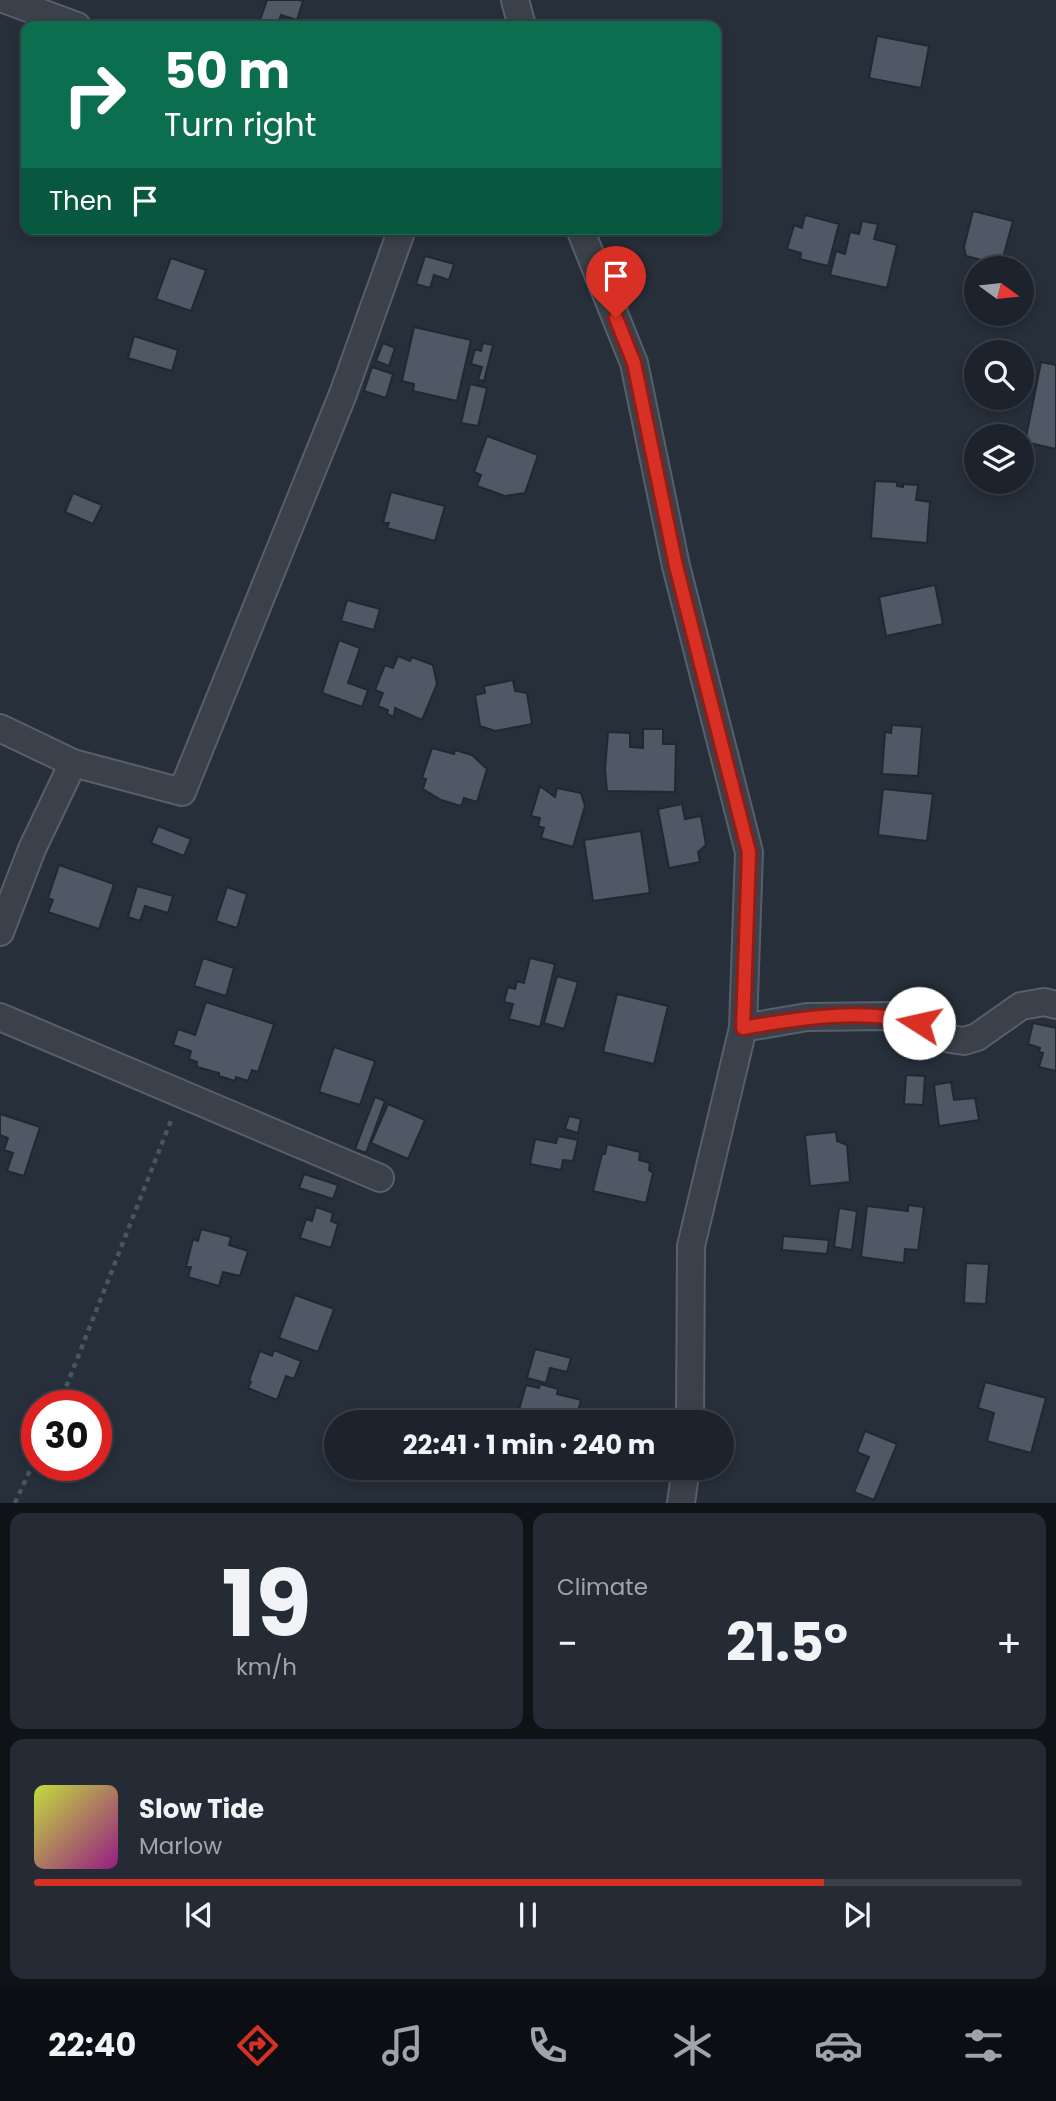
<!DOCTYPE html>
<html lang="en">
<head>
<meta charset="utf-8">
<style>
	:root { --surface:#1c232c; --page:#252b34; --text:#f1f3f6; --muted:#a0a4a9; --line:#3a4048; --accent:#d93025 }
	body { margin:0; font-family:Poppins,sans-serif; background:var(--page); color:var(--text); height:100vh; display:flex; flex-direction:column; font-size:26px; white-space:nowrap }
	* { box-sizing:border-box; margin:0 }
	p { font-size:23px; color:var(--muted) }
	.icon { flex:none; width:38px; height:38px; fill:none; stroke:currentColor; stroke-width:2; stroke-linecap:round; stroke-linejoin:round }
	.map { position:relative; height:1503px; overflow:hidden }
	.drawer { display:flex; flex-direction:column; gap:10px; padding:10px; background:#0f1318; flex:1 }
	.drawer>* { flex:none }
	.hud { position:absolute; left:21px; top:21px; width:700px; height:214px; border-radius:14px; box-shadow:0 4px 10px #0003,0 0 0 2px var(--line); background:#0b6e4f; color:#fff; overflow:hidden }
	.needle { width:46px; rotate:105deg }
	.tools { position:absolute; left:964px; top:256px; display:grid; gap:14px }
	.tools a { display:grid; place-items:center; width:70px; height:70px; border-radius:50%; background:var(--surface); box-shadow:0 4px 10px #0003,0 0 0 2px var(--line); font-size:35px }
	.speed { position:absolute; left:21px; top:1390px; display:flex; gap:14px; font-size:35px; font-weight:700; text-align:center }
	.speed>* { display:grid; place-content:center; width:91px; height:91px; border-radius:50%; background:var(--surface); box-shadow:0 4px 10px #0003,0 0 0 2px var(--line); line-height:1 }
	.speed .limit { border:10px solid #d22; background:#fff; color:#111 }
	.pin { position:absolute; display:grid; place-items:center; width:60px; height:60px; color:#fff; margin:-72px -30px; border-radius:50% 50% 50% 0; rotate:-45deg; box-shadow:0 0 7px #0007 }
	.pin .icon { rotate:45deg }
	.me { position:absolute; width:77px; margin:-38px; rotate:280deg; stroke-linejoin:round; filter:drop-shadow(0 0 5px #0008) }
	.turn { display:flex; align-items:center; gap:24px; height:147px; padding:0 28px; font-size:32px }
	.turn .icon { width:91px; height:91px; stroke-width:2.5 }
	.turn b { display:block; font-size:49px; line-height:60px }
	.then { display:flex; align-items:center; height:66px; padding:0 28px; background:#0003; gap:14px; font-size:26px }
	.big { font-size:52px; font-weight:700; line-height:1.1 }
	.drawer .widget { flex:1; display:flex; flex-direction:column; justify-content:center; gap:10px; min-width:0; padding:0 24px; border-radius:14px; background:var(--page) }
	.drawer .dial { align-items:center; gap:0 }
	.dial b { font-size:91px; line-height:1 }
	.song { display:flex; align-items:center; gap:21px }
	.cover { width:84px; height:84px; border-radius:10px; background:linear-gradient(135deg,hsl(70 70% 55%),hsl(310 70% 35%)) }
	.played { height:7px; border-radius:4px; background:linear-gradient(90deg,var(--accent) 80%,var(--line) 80%) }
	.keys { display:flex; justify-content:space-around; direction:ltr }
	.heat { display:flex; justify-content:space-between; align-items:center; font-size:38px; direction:ltr }
	.drawer .tiles { flex:1; display:grid; gap:10px; grid-template-columns:1fr 1fr }
	.widget:last-child { grid-column:span 2 }
	.trip { position:absolute; left:324px; top:1410px; width:410px; height:70px; border-radius:35px; background:var(--surface); box-shadow:0 4px 10px #0003,0 0 0 2px var(--line); font-weight:700; line-height:70px; text-align:center }
	.tabs { display:flex; height:112px; justify-content:space-around; align-items:center; background:#0b0e12; color:var(--muted) }
	.tabs .icon { width:49px; height:49px }
	.tabs .on { color:var(--accent) }
	.tabs b { font-size:32px; color:var(--text) }
	.map>svg:first-child { display:block }
	.building { fill:#4f5965; stroke:#212831; stroke-width:2 }
	.lines { fill:none; stroke-linecap:round; stroke-linejoin:round }
	.minor-casing { stroke:#585f68; stroke-width:30 }
	.path { stroke:#48585a; stroke-width:4.5; stroke-dasharray:5 5; stroke-linecap:butt }
	.minor { stroke:#3a414a; stroke-width:26 }
	.route-casing { stroke:#8d1f18; stroke-width:18 }
	.route { stroke:#d93025; stroke-width:12 }
</style>
</head>
<body>
<div class="map">
<svg width="1056" height="1503" viewBox="0 0 1056 1503">
	<rect width="100%" height="100%" fill="#262f3a"/>
	<!-- building -->
	<path class="building" d="M 267,0 L 299,0 L 303,1 L 297,20 L 281,15 L 277,26 L 258,26 Z
		M 877,36 L 929,46 L 921,88 L 869,78 Z
		M 973,211 L 1013,221 L 1001,265 L 966,256 L 964,247 Z
		M 805,215 L 839,224 L 828,266 L 800,259 L 801,253 L 787,249 L 794,225 L 802,228 Z
		M 862,221 L 878,224 L 874,239 L 897,245 L 887,288 L 830,275 L 836,251 L 845,254 L 850,232 L 859,234 Z
		M 425,256 L 454,264 L 449,280 L 434,275 L 430,288 L 416,284 Z
		M 171,258 L 206,270 L 191,311 L 156,299 Z
		M 414,327 L 471,340 L 457,401 L 413,391 L 414,384 L 402,381 Z
		M 134,336 L 178,350 L 172,371 L 128,358 Z
		M 383,343 L 395,348 L 389,366 L 376,361 Z
		M 483,343 L 493,345 L 484,381 L 478,380 L 482,367 L 471,364 L 475,349 L 481,351 Z
		M 1041,362 L 1056,365 L 1056,449 L 1025,442 Z
		M 372,367 L 393,374 L 386,398 L 364,391 Z
		M 470,384 L 487,388 L 478,426 L 461,423 Z
		M 487,436 L 538,455 L 525,493 L 505,496 L 477,486 L 481,475 L 474,472 Z
		M 875,481 L 897,482 L 897,486 L 903,487 L 903,484 L 918,485 L 916,500 L 930,502 L 927,543 L 871,538 Z
		M 391,492 L 445,506 L 435,541 L 387,528 L 389,523 L 383,523 Z
		M 73,493 L 102,505 L 93,524 L 65,512 Z
		M 935,585 L 943,624 L 886,636 L 879,597 Z
		M 347,600 L 380,609 L 374,630 L 341,621 Z
		M 339,640 L 360,648 L 348,683 L 368,690 L 362,707 L 322,693 Z
		M 398,656 L 410,661 L 412,657 L 433,665 L 437,684 L 422,720 L 395,708 L 394,717 L 387,714 L 388,710 L 378,706 L 383,693 L 375,690 L 385,665 L 393,668 Z
		M 513,680 L 515,691 L 527,693 L 532,724 L 495,731 L 480,726 L 475,695 L 485,693 L 484,686 Z
		M 892,725 L 922,727 L 918,776 L 882,774 L 885,732 L 891,733 Z
		M 643,729 L 663,729 L 663,744 L 676,744 L 675,792 L 607,791 L 605,769 L 608,732 L 630,733 L 630,747 L 643,748 Z
		M 432,748 L 454,754 L 455,750 L 472,755 L 487,769 L 477,802 L 464,798 L 461,806 L 441,800 L 423,789 L 426,779 L 422,778 Z
		M 540,786 L 555,797 L 557,788 L 581,793 L 585,806 L 573,847 L 541,838 L 544,828 L 538,826 L 540,818 L 531,816 Z
		M 883,789 L 933,794 L 927,841 L 878,835 Z
		M 682,804 L 685,819 L 701,816 L 706,845 L 698,852 L 700,862 L 669,868 L 658,809 Z
		M 158,826 L 191,839 L 184,856 L 151,843 Z
		M 641,831 L 650,893 L 593,901 L 584,840 Z
		M 59,865 L 114,884 L 99,929 L 48,912 L 53,900 L 48,898 Z
		M 137,886 L 173,896 L 168,913 L 145,906 L 140,921 L 128,917 Z
		M 227,887 L 247,894 L 237,928 L 216,921 Z
		M 203,958 L 234,968 L 226,996 L 194,986 Z
		M 530,958 L 555,964 L 540,1027 L 509,1019 L 513,1004 L 504,1002 L 508,987 L 515,989 L 517,981 L 524,983 Z
		M 557,976 L 578,982 L 564,1029 L 544,1023 Z
		M 617,994 L 668,1006 L 654,1064 L 603,1052 Z
		M 206,1002 L 274,1024 L 258,1072 L 252,1070 L 248,1081 L 236,1077 L 235,1081 L 219,1076 L 219,1073 L 197,1067 L 197,1062 L 189,1059 L 191,1051 L 173,1045 L 178,1029 L 195,1035 Z
		M 1033,1023 L 1056,1028 L 1056,1071 L 1039,1067 L 1043,1053 L 1039,1052 L 1040,1048 L 1028,1044 Z
		M 334,1047 L 375,1061 L 360,1105 L 319,1092 Z
		M 906,1075 L 925,1076 L 923,1105 L 904,1104 Z
		M 951,1082 L 954,1100 L 975,1098 L 979,1120 L 939,1126 L 934,1085 Z
		M 375,1097 L 385,1101 L 366,1153 L 355,1149 Z
		M 388,1104 L 425,1120 L 408,1159 L 371,1143 Z
		M 0,1114 L 40,1127 L 24,1176 L 7,1171 L 13,1153 L 4,1150 L 8,1138 L 0,1135 Z
		M 569,1116 L 581,1119 L 578,1133 L 565,1129 Z
		M 836,1132 L 837,1141 L 847,1145 L 850,1182 L 810,1186 L 805,1135 Z
		M 558,1136 L 578,1140 L 573,1161 L 563,1160 L 561,1170 L 530,1164 L 535,1139 L 556,1143 Z
		M 607,1144 L 640,1152 L 639,1160 L 650,1163 L 649,1170 L 653,1173 L 646,1203 L 593,1191 L 602,1154 L 605,1154 Z
		M 304,1174 L 338,1185 L 333,1199 L 299,1188 Z
		M 908,1205 L 924,1207 L 918,1250 L 905,1249 L 904,1263 L 861,1257 L 867,1206 L 908,1211 Z
		M 316,1207 L 333,1213 L 331,1221 L 338,1224 L 331,1248 L 300,1238 L 306,1219 L 312,1221 Z
		M 839,1208 L 857,1211 L 852,1250 L 834,1247 Z
		M 201,1229 L 231,1237 L 229,1245 L 248,1251 L 240,1276 L 223,1272 L 219,1286 L 188,1277 L 191,1267 L 186,1267 L 193,1239 L 198,1241 Z
		M 783,1236 L 829,1240 L 827,1254 L 782,1250 Z
		M 966,1263 L 989,1264 L 986,1304 L 964,1303 Z
		M 295,1295 L 334,1309 L 318,1352 L 279,1338 Z
		M 535,1349 L 571,1358 L 567,1372 L 550,1368 L 546,1383 L 527,1378 Z
		M 274,1350 L 301,1361 L 294,1379 L 286,1376 L 277,1400 L 248,1388 L 251,1382 L 249,1381 L 260,1351 L 272,1356 Z
		M 985,1382 L 1046,1398 L 1031,1453 L 987,1441 L 994,1413 L 978,1408 Z
		M 540,1384 L 558,1389 L 557,1394 L 581,1400 L 575,1423 L 538,1421 L 539,1416 L 519,1410 L 526,1385 L 539,1388 Z
		M 865,1431 L 897,1444 L 874,1500 L 854,1492 L 869,1457 L 857,1452 Z"/>
	<g class="lines">
		<defs>
			<path id="minor" d="M 6,0 L 77,26
				M 515,0 L 522,26
				M 580,229 L 634,363 L 676,566 L 749,852 L 743,1028 L 691,1246 L 690,1423
				M 0,728 L 73,763 L 182,792 L 343,394 L 402,229
				M 0,932 L 32,849 L 73,763
				M 0,1017 L 380,1178
				M 743,1028 L 807,1017 L 891,1016 L 919,1023 L 950,1039 L 964,1041 L 977,1037 L 1021,1006 L 1044,1002 L 1056,1005
				M 681,1503 L 686,1468"/>
		</defs>
		<!-- minor casing -->
		<use href="#minor" class="minor-casing"/>
		<!-- path -->
		<path class="path" d="M 59,1405 L 172,1118
			M 15,1503 L 37,1455"/>
		<!-- minor -->
		<use href="#minor" class="minor"/>
	</g>
	<g class="lines">
		<defs>
			<path id="route" d="M 616,318 L 634,363 L 676,566 L 749,852 L 743,1028 C 800,1018 862,1008 919,1023"/>
		</defs>
		<!-- route casing -->
		<use href="#route" class="route-casing"/>
		<!-- route -->
		<use href="#route" class="route"/>
	</g>
</svg>
<div class="tools">
<a><svg class="needle" viewBox="-14 -14 28 28"><path d="M0-13l5 13h-10z" fill="#e53935"/><path d="M0 13l5-13h-10z" fill="#a0a4a9"/></svg></a>
<a><svg class="icon" aria-label="search" viewBox="0 0 24 24"><circle cx="10" cy="10" r="6"/><path d="M15 15l6 6"/></svg></a>
<a><svg class="icon" aria-label="layers" viewBox="0 0 24 24"><path d="M12 4l9 5-9 5-9-5zM3 14l9 5 9-5"/></svg></a>
</div>
<div class="speed"><div class="limit">30</div></div>
<div class="pin" style="left:616px;top:318px;background:#d93025"><svg class="icon" aria-label="arrive" viewBox="0 0 24 24"><path d="M6 21V4h12l-3 4 3 4H6"/></svg></div>
<svg class="me" style="left:919px;top:1023px" viewBox="-20 -20 40 40"><circle r="19" fill="#fff"/><path d="M0-13L10 11 0 6-10 11z" fill="#d93025"/></svg>
<div class="trip">22:41 · 1 min · 240 m</div>
<div class="hud">
<div class="turn"><svg class="icon" aria-label="right" viewBox="0 0 24 24"><path d="M7 20v-9h11M14 6l5 5-5 5"/></svg><div><b>50 m</b>Turn right</div></div>
<div class="then">Then<svg class="icon" aria-label="arrive" viewBox="0 0 24 24"><path d="M6 21V4h12l-3 4 3 4H6"/></svg></div>
</div>
</div>
<section class="drawer">
<div class="tiles">
<div class="widget dial"><b>19</b><p>km/h</p></div>
<div class="widget"><p>Climate</p>
<div class="heat"><a>−</a><b class="big">21.5°</b><a>+</a></div>
</div>
<div class="widget">
<div class="song"><i class="cover"></i><div><b>Slow Tide</b><p>Marlow</p></div></div>
<div class="played"></div>
<div class="keys"><svg class="icon" aria-label="previous" viewBox="0 0 24 24"><path d="M18 5L8 12l10 7zM5 5v14"/></svg><svg class="icon" aria-label="pause" viewBox="0 0 24 24"><path d="M8 5v14M16 5v14"/></svg><svg class="icon" aria-label="next" viewBox="0 0 24 24"><path d="M6 5l10 7-10 7zM19 5v14"/></svg></div>
</div>
</div>
</section>
<nav class="tabs">
<b>22:40</b>
<svg class="icon on" aria-label="directions" viewBox="0 0 24 24"><path d="M12 3l9 9-9 9-9-9zM9 14v-3h6M13 9l2 2-2 2"/></svg>
<svg class="icon" aria-label="music" viewBox="0 0 24 24"><path d="M9 18V5l10-2v13"/><circle cx="6" cy="18" r="3"/><circle cx="16" cy="16" r="3"/></svg>
<svg class="icon" aria-label="phone" viewBox="0 0 24 24"><path d="M5 4h4l2 5-3 2q2 4 5 5l2-3 5 2v4C11 20 4 13 5 4z"/></svg>
<svg class="icon" aria-label="climate" viewBox="0 0 24 24"><path d="M12 3v18M4 7l16 10M4 17L20 7"/></svg>
<svg class="icon" aria-label="car" viewBox="0 0 24 24"><path d="M5 17H2v-5l4-1 3-4h7l3 4 3 1v5h-3M9 17h6M6 11h13"/><circle cx="7" cy="17" r="2"/><circle cx="17" cy="17" r="2"/></svg>
<svg class="icon" aria-label="filters" viewBox="0 0 24 24"><path d="M4 7h16M4 17h16"/><circle cx="9" cy="7" r="2"/><circle cx="15" cy="17" r="2"/></svg>
</nav>
</body>
</html>
